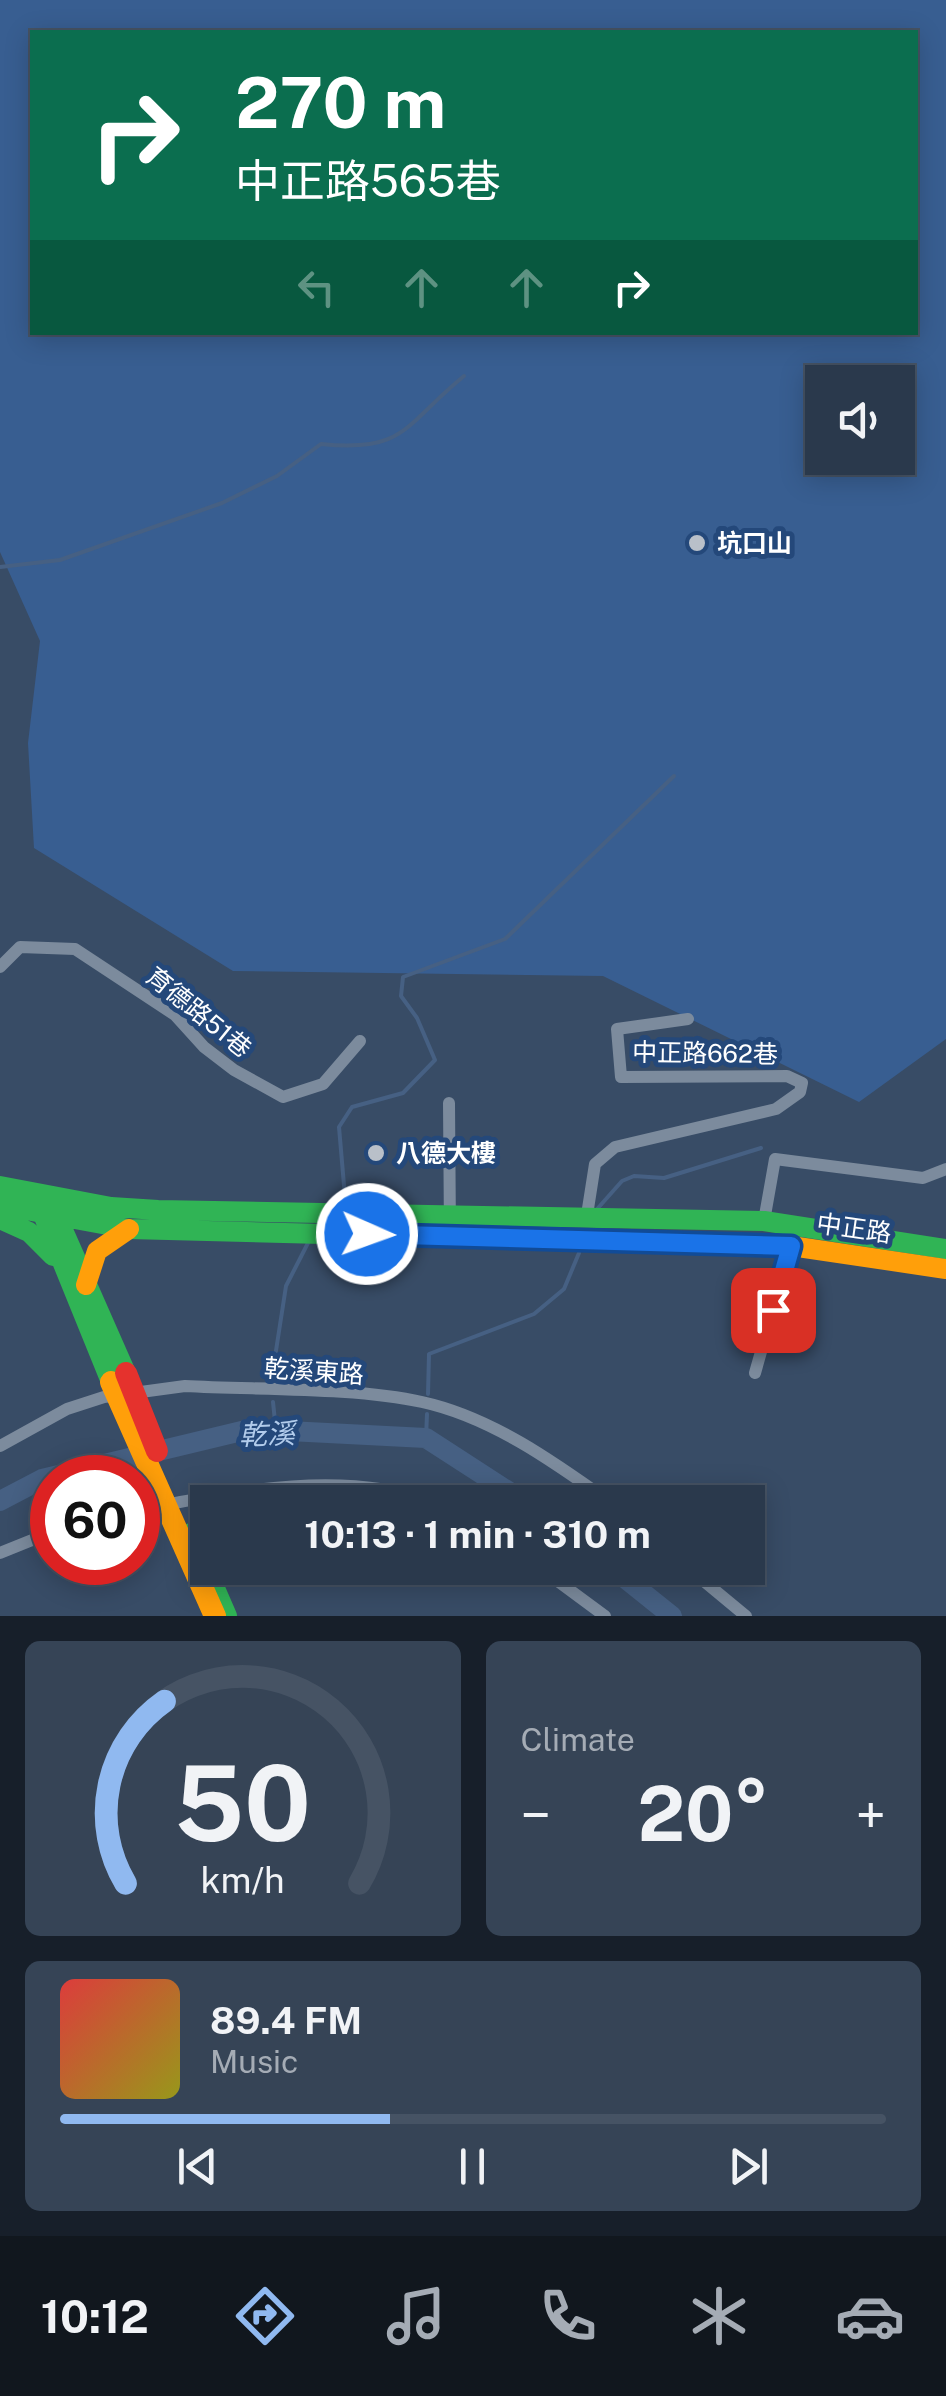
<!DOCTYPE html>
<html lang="en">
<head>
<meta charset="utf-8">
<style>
	:root { --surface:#2a394c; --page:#364456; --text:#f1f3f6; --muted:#a5acb5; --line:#465364; --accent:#90b9f0 }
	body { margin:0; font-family:"Public Sans","Noto Sans TC",sans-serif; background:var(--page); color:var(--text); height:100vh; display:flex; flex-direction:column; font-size:38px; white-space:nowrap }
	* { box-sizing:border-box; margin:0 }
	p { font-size:32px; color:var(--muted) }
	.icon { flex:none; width:55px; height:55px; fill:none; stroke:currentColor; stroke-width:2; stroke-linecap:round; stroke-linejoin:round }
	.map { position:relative; height:1616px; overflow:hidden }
	.panel { display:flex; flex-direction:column; gap:25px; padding:25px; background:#171f2a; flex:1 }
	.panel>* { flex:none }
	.hud { position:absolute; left:30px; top:30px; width:888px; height:305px; border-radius:0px; box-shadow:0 5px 25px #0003,0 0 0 2px var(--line); background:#0b6e4f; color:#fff; overflow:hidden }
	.fabs { position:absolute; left:805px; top:365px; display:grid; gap:20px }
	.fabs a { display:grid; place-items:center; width:110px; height:110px; border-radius:0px; background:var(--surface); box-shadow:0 5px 25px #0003,0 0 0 2px var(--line); font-size:50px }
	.speed { position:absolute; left:30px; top:1455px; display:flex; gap:20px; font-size:50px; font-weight:700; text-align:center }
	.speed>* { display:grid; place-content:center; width:130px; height:130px; border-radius:50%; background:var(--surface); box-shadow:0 5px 25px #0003,0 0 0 2px var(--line); line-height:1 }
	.speed .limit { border:15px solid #d22; background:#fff; color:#111 }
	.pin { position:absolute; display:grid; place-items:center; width:85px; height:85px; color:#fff; margin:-42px; border-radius:20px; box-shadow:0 5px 15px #0006 }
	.me { position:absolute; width:110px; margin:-55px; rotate:92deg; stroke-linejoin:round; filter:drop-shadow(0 0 8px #0008) }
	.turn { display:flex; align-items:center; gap:35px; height:210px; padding:0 40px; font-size:45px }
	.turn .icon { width:130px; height:130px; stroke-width:2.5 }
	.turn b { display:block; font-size:70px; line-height:85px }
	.lanes { display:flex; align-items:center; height:95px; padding:0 40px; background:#0003; justify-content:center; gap:50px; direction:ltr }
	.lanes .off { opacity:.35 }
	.big { font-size:75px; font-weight:700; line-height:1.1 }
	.panel .tile { flex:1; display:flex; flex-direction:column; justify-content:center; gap:15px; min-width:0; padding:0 35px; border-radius:15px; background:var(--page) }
	.panel .dial { align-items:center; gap:0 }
	.dial svg { height:260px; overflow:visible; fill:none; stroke:var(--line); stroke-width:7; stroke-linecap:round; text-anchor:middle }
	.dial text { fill:var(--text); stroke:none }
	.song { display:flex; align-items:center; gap:30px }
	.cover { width:120px; height:120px; border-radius:15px; background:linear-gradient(135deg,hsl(0 70% 55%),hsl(60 70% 35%)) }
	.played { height:10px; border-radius:5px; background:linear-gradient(90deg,var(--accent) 40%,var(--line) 40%) }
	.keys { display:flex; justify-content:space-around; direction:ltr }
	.heat { display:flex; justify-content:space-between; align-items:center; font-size:55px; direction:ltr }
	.panel .tiles { flex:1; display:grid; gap:25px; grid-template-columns:1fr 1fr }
	.tile:last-child { grid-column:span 2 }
	.trip { position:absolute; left:190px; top:1485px; width:575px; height:100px; border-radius:0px; background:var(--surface); box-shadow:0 5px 25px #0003,0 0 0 2px var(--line); font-weight:700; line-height:100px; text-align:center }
	.tabs { display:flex; height:160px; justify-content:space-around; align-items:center; background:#11171e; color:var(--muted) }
	.tabs .icon { width:70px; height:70px }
	.tabs .selected { color:var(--accent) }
	.tabs b { font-size:45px; color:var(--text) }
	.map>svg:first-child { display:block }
	.green { fill:#385e91; fill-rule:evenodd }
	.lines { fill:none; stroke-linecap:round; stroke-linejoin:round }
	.stream { stroke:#466083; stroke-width:4 }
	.river { stroke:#466083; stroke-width:20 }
	.street { stroke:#7c8b9d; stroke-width:12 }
	.fast { stroke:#30b455; stroke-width:20 }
	.slow { stroke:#ff9f0a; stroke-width:20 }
	.slow-bridge { stroke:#ff9f0a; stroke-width:22 }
	.jam-bridge { stroke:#e5322d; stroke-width:22 }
	.route-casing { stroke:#114b97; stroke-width:25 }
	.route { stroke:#1a73e8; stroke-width:18 }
	.poi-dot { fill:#b9c0c9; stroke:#24487a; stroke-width:4 }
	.labels { text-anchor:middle; stroke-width:10; stroke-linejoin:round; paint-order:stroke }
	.poi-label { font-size:25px; font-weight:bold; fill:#fff; stroke:#24487a; text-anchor:start }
	.street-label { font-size:25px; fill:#fff; stroke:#24487a }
	.water-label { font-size:28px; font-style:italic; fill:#b2ccec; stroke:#24487a }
</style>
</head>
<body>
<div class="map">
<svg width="946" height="1616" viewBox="0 0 946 1616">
	<rect width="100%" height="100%" fill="#384c66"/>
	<!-- green -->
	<path class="green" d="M 0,0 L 946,0 L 946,1039 L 859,1102 L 603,976 L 233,971 L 34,848 L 28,743 L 40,641 L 0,552 ZM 32,32 L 915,32 L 915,332 L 32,332 ZM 822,382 L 898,382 L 898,458 L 822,458 Z"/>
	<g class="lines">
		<!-- stream -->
		<path class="stream" d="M 0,567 L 60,560 L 222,503 L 277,476 L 321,444 C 405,453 404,425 464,376
			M 337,1206 L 345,1197 L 339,1127 L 352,1107 L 403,1093 L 435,1060 L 417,1018 L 401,996 L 403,977 L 505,939 L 674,776
			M 598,1208 L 622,1181 L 634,1176 L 664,1178 L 761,1148
			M 271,1383 L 286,1286 L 309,1241
			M 428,1394 L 429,1354 L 534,1314 L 564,1289 L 579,1253
			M 273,1402 L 276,1431
			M 426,1438 L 427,1414"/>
		<!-- river -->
		<path class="river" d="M 0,1501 L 42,1479 L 250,1429 L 426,1438 L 525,1502
			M 612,1568 L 672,1616"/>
		<!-- street -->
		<path class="street" d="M 0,967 L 20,947 L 75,949 L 175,1015 L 204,1047 L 234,1070 L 283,1097 L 323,1084 L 360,1041
			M 449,1103 L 450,1236
			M 587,1215 L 595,1164 L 615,1147 L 776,1109 L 800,1092 L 802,1083 L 787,1076 L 621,1077 L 617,1029 L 688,1019
			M 764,1221 L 775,1159 L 923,1178 L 946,1169
			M 755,1373 L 791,1246
			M 0,1446 L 67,1409 L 104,1397 L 185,1386 C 255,1390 355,1387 422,1402 C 491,1417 554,1462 610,1502
			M 138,1510 C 232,1492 341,1469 434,1502
			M 0,1553 L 52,1532
			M 540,1568 L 605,1616
			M 688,1568 L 746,1616"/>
		<!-- fast -->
		<path class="fast" d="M 0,1186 L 111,1207 L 158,1210 L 764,1221 L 946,1249
			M 48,1196 L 42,1212 L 111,1382
			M 48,1196 L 126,1373
			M 0,1205 L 129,1229 L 604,1241
			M 0,1219 L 29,1232 L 53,1256
			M 191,1533 L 227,1616"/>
		<!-- slow -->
		<path class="slow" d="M 604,1241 L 791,1246 L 946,1269
			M 86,1285 L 97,1251 L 129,1229"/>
		<!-- slow-bridge -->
		<path class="slow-bridge" d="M 111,1382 L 215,1616"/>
		<!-- jam-bridge -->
		<path class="jam-bridge" d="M 126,1373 L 157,1451"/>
	</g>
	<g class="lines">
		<defs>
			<path id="route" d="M 367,1234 L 791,1246 L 773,1310"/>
		</defs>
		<!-- route casing -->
		<use href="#route" class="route-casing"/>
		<!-- route -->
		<use href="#route" class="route"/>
	</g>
	<!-- markers -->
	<g class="poi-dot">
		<circle cx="697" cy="543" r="10"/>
		<circle cx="376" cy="1153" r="10"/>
	</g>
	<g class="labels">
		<!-- poi labels -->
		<g class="poi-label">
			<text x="717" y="552">坑口山</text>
			<text x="396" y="1162">八德大樓</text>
		</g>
		<!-- street labels -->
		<g class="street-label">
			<text transform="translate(199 1012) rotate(39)" y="9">育德路51巷</text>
			<text transform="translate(705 1053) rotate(1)" y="9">中正路662巷</text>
			<text transform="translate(854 1228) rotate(8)" y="9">中正路</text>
			<text transform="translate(314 1371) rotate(4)" y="9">乾溪東路</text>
		</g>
		<!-- water labels -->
		<g class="water-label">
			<text transform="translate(267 1434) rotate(-2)" y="10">乾溪</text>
		</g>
	</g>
</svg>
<div class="fabs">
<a><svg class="icon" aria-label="sound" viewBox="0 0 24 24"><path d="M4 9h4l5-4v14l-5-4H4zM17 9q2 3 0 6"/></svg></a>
</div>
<div class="speed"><div class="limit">60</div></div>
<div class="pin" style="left:773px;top:1310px;background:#d93025"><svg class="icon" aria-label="arrive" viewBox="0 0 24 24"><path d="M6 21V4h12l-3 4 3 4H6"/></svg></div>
<svg class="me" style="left:367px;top:1234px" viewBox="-20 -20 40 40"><circle r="17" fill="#1a73e8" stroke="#fff" stroke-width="3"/><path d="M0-11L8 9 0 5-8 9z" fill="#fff"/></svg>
<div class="trip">10:13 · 1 min · 310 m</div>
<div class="hud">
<div class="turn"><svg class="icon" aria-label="right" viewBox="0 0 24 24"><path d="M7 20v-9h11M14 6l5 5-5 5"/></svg><div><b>270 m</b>中正路565巷</div></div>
<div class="lanes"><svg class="icon off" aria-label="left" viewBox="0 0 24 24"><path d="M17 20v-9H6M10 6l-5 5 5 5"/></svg><svg class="icon off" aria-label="ahead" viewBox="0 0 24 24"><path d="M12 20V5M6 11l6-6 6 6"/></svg><svg class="icon off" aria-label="ahead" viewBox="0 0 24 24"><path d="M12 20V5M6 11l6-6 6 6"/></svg><svg class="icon" aria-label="right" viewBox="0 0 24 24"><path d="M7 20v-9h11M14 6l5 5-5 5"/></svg></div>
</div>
</div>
<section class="panel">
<div class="tiles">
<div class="tile dial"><svg viewBox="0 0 100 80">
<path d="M14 69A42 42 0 1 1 86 69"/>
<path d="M14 69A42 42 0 0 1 26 13" stroke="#90b9f0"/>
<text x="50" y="56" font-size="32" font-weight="700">50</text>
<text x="50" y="72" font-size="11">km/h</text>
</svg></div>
<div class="tile"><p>Climate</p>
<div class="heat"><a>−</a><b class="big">20°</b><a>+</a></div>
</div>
<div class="tile">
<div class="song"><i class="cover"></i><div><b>89.4 FM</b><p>Music</p></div></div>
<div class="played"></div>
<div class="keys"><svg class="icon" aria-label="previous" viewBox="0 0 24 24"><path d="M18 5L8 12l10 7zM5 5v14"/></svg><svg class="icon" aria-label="pause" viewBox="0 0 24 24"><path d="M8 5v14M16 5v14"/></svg><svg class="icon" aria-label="next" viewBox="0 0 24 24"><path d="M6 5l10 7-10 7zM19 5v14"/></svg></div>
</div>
</div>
</section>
<nav class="tabs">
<b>10:12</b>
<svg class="icon selected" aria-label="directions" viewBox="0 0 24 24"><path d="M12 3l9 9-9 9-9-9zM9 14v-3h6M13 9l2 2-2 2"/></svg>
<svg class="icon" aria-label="music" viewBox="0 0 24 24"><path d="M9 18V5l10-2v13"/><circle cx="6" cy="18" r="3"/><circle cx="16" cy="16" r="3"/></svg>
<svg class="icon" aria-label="phone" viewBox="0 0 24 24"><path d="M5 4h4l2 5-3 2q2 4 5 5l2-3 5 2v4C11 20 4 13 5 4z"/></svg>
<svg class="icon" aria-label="climate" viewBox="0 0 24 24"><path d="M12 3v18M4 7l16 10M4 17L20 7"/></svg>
<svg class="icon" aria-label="car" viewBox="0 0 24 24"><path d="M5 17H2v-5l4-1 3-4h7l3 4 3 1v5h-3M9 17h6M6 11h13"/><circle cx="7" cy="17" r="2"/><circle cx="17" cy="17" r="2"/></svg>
</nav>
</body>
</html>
